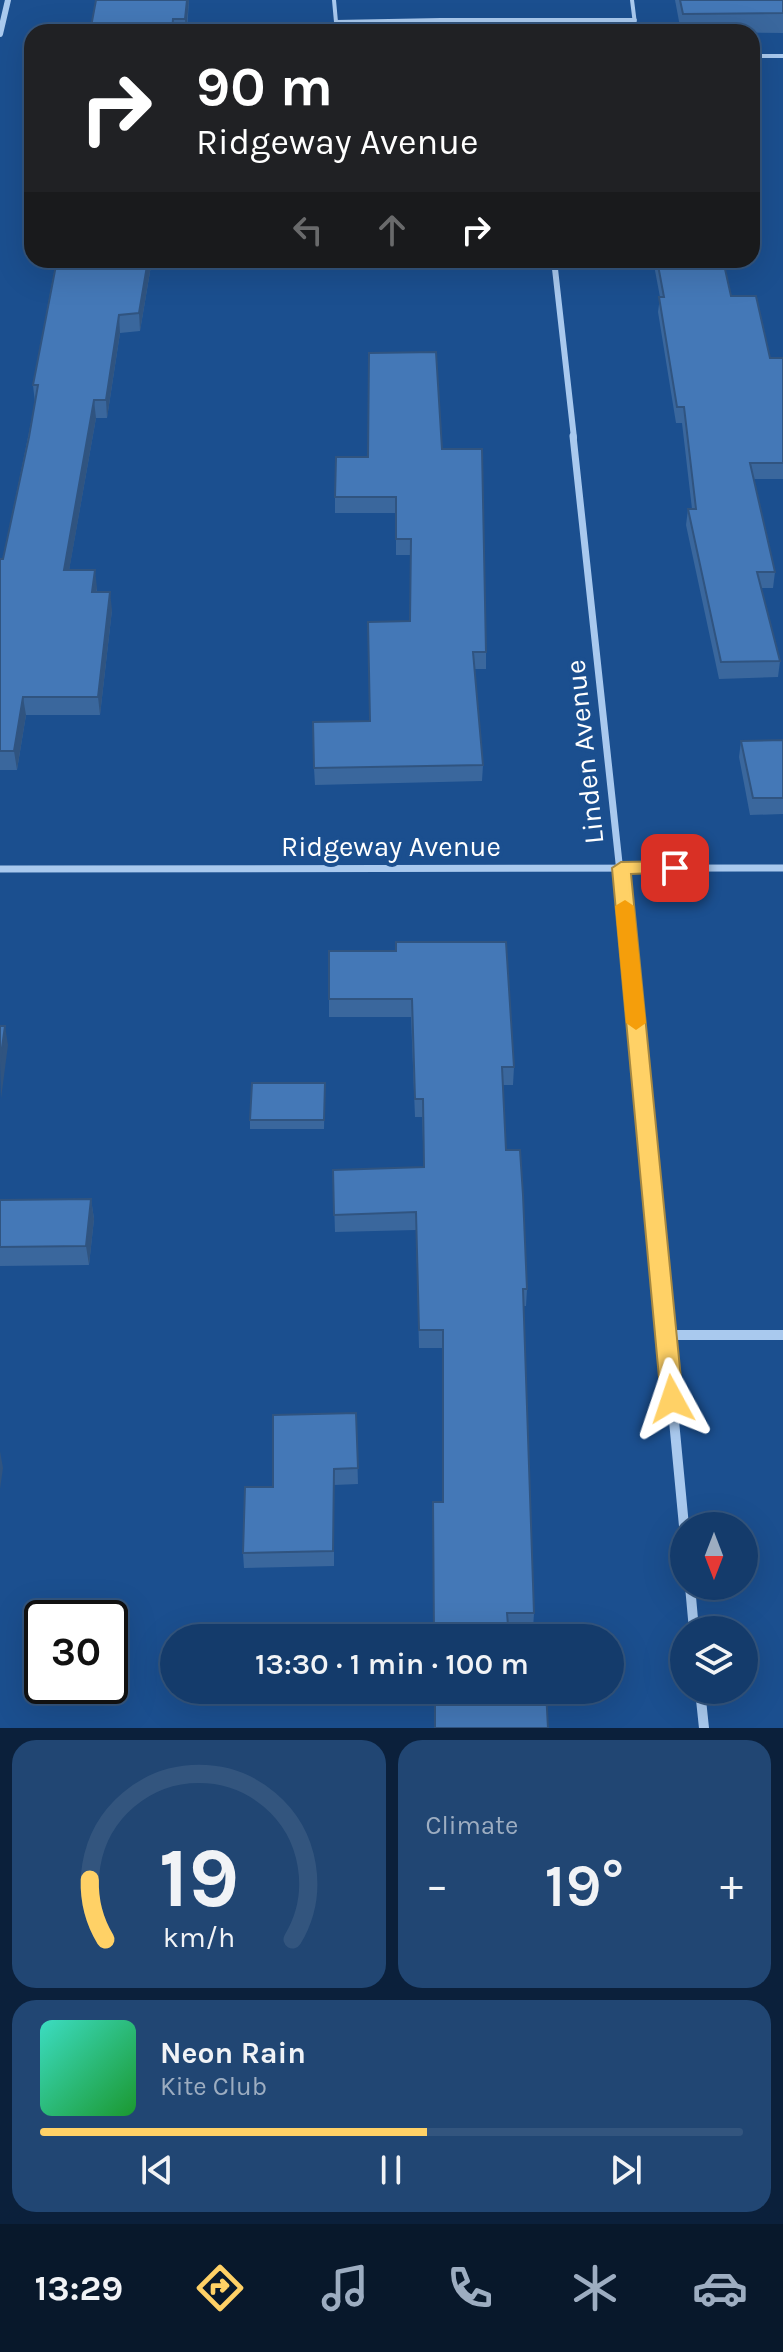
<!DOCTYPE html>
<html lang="en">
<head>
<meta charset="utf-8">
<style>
	:root { --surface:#143b6b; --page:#214673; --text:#f1f3f6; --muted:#9dadc1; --line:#33557e; --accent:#ffd166 }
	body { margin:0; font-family:Karla,sans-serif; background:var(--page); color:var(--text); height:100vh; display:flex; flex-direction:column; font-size:30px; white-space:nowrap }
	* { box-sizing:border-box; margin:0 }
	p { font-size:26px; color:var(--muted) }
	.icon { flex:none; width:44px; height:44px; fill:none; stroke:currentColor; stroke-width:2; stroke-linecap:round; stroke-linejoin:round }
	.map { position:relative; height:1728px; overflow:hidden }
	.sheet { display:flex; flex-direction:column; gap:12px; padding:12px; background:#0b203b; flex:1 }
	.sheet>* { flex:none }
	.hud { position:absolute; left:24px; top:24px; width:736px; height:244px; border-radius:24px; box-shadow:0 8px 32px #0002,0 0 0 2px var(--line); background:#202124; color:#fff; overflow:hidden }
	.needle { width:52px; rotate:180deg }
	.controls { position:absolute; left:670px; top:1512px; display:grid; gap:16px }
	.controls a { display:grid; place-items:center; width:88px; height:88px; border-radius:50%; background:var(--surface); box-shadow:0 8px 32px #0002,0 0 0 2px var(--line); font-size:40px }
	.speed { position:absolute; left:24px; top:1600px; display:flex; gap:16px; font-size:40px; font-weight:700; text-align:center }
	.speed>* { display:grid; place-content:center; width:104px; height:104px; border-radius:50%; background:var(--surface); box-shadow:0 8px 32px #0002,0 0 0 2px var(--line); line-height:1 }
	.speed .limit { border:4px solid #111; border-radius:12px; background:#fff; color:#111 }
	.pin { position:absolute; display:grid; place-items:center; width:68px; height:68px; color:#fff; margin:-34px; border-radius:16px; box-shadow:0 4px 12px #0006 }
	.me { position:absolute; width:88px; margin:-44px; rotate:355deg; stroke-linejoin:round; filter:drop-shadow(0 0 6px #0008) }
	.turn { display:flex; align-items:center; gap:28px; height:168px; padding:0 40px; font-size:36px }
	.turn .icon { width:104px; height:104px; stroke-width:2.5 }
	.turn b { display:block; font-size:56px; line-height:68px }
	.lanes { display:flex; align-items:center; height:76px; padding:0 40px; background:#0003; justify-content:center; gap:40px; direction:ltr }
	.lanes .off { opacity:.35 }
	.big { font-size:60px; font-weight:600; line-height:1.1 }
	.sheet .card { flex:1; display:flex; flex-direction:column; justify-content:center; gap:12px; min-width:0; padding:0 28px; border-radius:24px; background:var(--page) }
	.sheet .dial { align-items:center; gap:0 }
	.dial svg { height:208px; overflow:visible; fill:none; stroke:var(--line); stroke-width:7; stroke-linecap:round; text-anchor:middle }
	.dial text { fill:var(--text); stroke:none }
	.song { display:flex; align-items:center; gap:24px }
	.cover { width:96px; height:96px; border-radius:12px; background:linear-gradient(135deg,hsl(170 70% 55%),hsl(130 70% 35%)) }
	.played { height:8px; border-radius:4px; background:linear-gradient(90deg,var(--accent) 55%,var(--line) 55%) }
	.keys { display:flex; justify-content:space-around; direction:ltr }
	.heat { display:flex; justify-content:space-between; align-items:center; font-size:44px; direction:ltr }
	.sheet .tiles { flex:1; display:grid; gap:12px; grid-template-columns:1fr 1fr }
	.card:last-child { grid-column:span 2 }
	.trip { position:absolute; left:160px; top:1624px; width:464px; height:80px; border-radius:40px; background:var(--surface); box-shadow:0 8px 32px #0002,0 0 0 2px var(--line); font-weight:600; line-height:80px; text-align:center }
	.tab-bar { display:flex; height:128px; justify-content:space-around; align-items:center; background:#08182b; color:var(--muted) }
	.tab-bar .icon { width:56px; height:56px }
	.tab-bar .selected { color:var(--accent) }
	.tab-bar b { font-size:36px; color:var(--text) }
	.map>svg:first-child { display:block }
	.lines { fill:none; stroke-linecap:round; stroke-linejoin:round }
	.lane { stroke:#a9c9ee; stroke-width:4 }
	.street-far2 { stroke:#a9c9ee; stroke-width:6 }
	.street-far1 { stroke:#a9c9ee; stroke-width:7 }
	.street { stroke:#a9c9ee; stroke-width:10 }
	.wall { fill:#3a679d }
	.shaded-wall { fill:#305480 }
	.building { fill:#4478b7; stroke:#305480; stroke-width:2 }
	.route { fill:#ffd166; stroke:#a68842; stroke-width:2 }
	.slow { fill:#f59e0b }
	.labels { text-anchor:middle; stroke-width:8; stroke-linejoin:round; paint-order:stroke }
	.street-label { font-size:28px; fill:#fff; stroke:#1b4f8f }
</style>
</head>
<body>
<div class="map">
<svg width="783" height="1728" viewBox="0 0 783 1728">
	<rect width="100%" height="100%" fill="#1b4f8f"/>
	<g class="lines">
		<!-- lane -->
		<path class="lane" d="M 334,0 L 336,22 L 441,20 L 443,32
			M 632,0 L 636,32
			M 441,20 L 635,20
			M 752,56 L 783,56"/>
		<!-- street-far2 -->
		<path class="street-far2" d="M 0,34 L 8,0
			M 554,260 L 574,438"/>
		<!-- street-far1 -->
		<path class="street-far1" d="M 573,436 L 634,1002
			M 0,869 L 783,868"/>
		<!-- street -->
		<path class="street" d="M 634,1000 L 684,1526
			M 666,1335 L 783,1335
			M 690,1586 L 694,1630
			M 700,1690 L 704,1728"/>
	</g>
	<!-- wall -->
	<path class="wall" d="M 96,0 L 189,0 L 187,32 L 90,32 Z
		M 675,0 L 783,0 L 783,33 L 681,32 Z
		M 46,260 L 152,260 L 140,331 L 120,333 L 107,418 L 96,418 L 69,570 L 97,588 L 97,592 L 112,610 L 100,715 L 26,715 L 17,770 L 0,770 L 0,559 L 3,559 L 35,403 L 33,385 L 55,267 L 47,267 Z
		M 653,260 L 723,260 L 731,296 L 770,358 L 783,358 L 783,479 L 753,479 L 775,572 L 773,588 L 761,588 L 780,661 L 778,677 L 719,679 L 686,525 L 688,509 L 692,509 L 682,423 L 676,423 L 658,312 L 660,297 Z
		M 442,449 L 486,652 L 486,669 L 474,669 L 483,765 L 482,781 L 315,785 L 314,768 L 370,721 L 410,621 L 411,555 L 396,555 L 396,513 L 335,513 L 335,497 L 368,457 Z
		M 783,740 L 783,814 L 750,815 L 739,757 L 741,741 Z
		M 396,951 L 514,1067 L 513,1085 L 503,1085 L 506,1150 L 527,1289 L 526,1306 L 523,1306 L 534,1613 L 533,1630 L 508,1629 L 443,1502 L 443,1348 L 419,1348 L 416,1230 L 335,1232 L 333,1170 L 424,1167 L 422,1117 L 415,1117 L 411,1017 L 329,1017 L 329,999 Z
		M 325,1083 L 324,1129 L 250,1129 L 250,1120 Z
		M 91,1199 L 94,1219 L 89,1265 L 0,1266 L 0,1200 Z
		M 356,1413 L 358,1484 L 334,1485 L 334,1566 L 244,1568 L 243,1553 L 273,1487 Z
		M 237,1690 L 306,1690 L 306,1696 L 237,1697 Z"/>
	<!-- shaded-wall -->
	<path class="shaded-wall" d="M 187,0 L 189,0 L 186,32 L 185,19 Z
		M 148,260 L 152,260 L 140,331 L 139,313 Z
		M 119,315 L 120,333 L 107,418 L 106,400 Z
		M 94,400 L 96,418 L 66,588 L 64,570 Z
		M 95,570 L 97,588 L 94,610 L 92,592 Z
		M 110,592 L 112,610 L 100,715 L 98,697 Z
		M 23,697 L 26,715 L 17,770 L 14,751 Z
		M 5,1026 L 8,1045 L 1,1099 L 0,1062 Z
		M 91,1199 L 94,1219 L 89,1265 L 86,1246 Z
		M 0,1451 L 3,1468 L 0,1489 Z"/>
	<!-- building -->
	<path class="building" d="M 96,0 L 187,0 L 185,19 L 173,19 L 172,32 L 90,32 Z
		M 680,0 L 783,0 L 783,13 L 683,14 Z
		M 57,260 L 148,260 L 139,313 L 119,315 L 106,400 L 94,400 L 64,570 L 95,570 L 92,592 L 110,592 L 98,697 L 23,697 L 14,751 L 0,751 L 0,559 L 3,559 L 29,437 L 38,385 L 33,385 Z
		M 657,260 L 723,260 L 731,296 L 756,296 L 770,358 L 783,358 L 783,463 L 750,463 L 775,572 L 757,572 L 780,661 L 721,662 L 688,509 L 696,509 L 684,407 L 677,407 L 659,297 L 664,297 Z
		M 436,352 L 442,449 L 482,449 L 486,652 L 473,652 L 483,765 L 314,768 L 313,722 L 370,721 L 368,622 L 410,621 L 411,539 L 396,539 L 396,497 L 335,497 L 336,457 L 368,457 L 369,353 Z
		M 783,740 L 783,798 L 753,798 L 741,741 Z
		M 396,942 L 506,942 L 514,1067 L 502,1067 L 506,1150 L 520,1150 L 523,1195 L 527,1289 L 523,1289 L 534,1613 L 507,1613 L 509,1638 L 434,1638 L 433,1502 L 443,1502 L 443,1330 L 419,1330 L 416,1212 L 334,1215 L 333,1170 L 424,1167 L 423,1099 L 415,1099 L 412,999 L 329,999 L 329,951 L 396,951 Z
		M 0,1026 L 5,1026 L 0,1062 Z
		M 252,1083 L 325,1083 L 324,1120 L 250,1120 Z
		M 91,1199 L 86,1246 L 0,1247 L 0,1200 Z
		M 356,1413 L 358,1468 L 334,1469 L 333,1551 L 243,1553 L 245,1487 L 273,1487 L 273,1415 Z
		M 306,1630 L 306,1638 L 238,1638 L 238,1631 Z
		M 435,1690 L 546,1690 L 548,1728 L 435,1728 Z"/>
	<!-- route -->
	<path class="route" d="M 675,861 L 681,863 L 684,868 L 681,872 L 631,874 L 683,1399 L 680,1405 L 672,1408 L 664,1405 L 661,1399 L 612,868 L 621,862 Z"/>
	<!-- slow -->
	<path class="slow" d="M 625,900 L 634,906 L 646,1023 L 636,1030 L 626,1023 L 615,906 Z"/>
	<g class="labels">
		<!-- street labels -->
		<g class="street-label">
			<text transform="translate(584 752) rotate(-96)" y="10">Linden Avenue</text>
			<text x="391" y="856">Ridgeway Avenue</text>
		</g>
	</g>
</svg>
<div class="controls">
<a><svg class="needle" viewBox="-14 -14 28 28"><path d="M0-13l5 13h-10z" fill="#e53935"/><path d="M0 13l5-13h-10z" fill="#9dadc1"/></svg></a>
<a><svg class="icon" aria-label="layers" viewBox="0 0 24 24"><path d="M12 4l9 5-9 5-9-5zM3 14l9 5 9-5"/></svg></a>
</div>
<div class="speed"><div class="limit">30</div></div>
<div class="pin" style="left:675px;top:868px;background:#d93025"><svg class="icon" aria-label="arrive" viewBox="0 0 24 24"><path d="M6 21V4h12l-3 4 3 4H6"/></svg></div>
<svg class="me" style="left:672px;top:1399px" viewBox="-20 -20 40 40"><path d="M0-17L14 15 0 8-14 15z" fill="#ffd166" stroke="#fff" stroke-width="4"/></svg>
<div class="trip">13:30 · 1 min · 100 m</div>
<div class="hud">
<div class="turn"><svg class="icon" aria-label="right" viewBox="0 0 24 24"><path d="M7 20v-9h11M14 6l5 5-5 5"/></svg><div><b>90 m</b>Ridgeway Avenue</div></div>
<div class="lanes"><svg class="icon off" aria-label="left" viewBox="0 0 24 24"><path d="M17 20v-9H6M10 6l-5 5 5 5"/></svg><svg class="icon off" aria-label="ahead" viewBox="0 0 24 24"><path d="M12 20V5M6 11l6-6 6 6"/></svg><svg class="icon" aria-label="right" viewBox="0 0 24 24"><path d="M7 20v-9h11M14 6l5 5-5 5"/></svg></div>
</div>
</div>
<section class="sheet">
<div class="tiles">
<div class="card dial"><svg viewBox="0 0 100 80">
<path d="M14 69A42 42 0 1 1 86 69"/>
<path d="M14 69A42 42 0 0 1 8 46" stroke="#ffd166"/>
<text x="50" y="56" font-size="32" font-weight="700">19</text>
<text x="50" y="72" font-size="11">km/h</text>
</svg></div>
<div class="card"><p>Climate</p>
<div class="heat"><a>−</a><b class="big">19°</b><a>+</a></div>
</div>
<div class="card">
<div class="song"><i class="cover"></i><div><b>Neon Rain</b><p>Kite Club</p></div></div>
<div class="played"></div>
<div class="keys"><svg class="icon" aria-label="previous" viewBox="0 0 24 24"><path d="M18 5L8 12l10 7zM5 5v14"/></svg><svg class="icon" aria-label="pause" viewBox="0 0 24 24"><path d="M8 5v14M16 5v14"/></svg><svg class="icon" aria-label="next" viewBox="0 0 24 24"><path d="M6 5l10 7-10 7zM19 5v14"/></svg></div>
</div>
</div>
</section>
<nav class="tab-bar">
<b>13:29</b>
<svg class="icon selected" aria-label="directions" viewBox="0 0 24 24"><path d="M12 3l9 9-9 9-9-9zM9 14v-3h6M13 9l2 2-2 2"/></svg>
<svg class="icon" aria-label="music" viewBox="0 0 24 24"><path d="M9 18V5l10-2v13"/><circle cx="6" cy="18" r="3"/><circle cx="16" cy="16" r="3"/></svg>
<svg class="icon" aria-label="phone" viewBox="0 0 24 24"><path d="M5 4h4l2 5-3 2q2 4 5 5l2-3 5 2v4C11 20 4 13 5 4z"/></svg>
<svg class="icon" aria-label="climate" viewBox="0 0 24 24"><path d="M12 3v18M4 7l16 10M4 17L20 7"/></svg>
<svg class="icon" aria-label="car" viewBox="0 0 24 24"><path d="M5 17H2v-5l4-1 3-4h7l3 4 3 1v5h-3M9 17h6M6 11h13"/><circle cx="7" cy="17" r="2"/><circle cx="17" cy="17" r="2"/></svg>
</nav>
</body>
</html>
